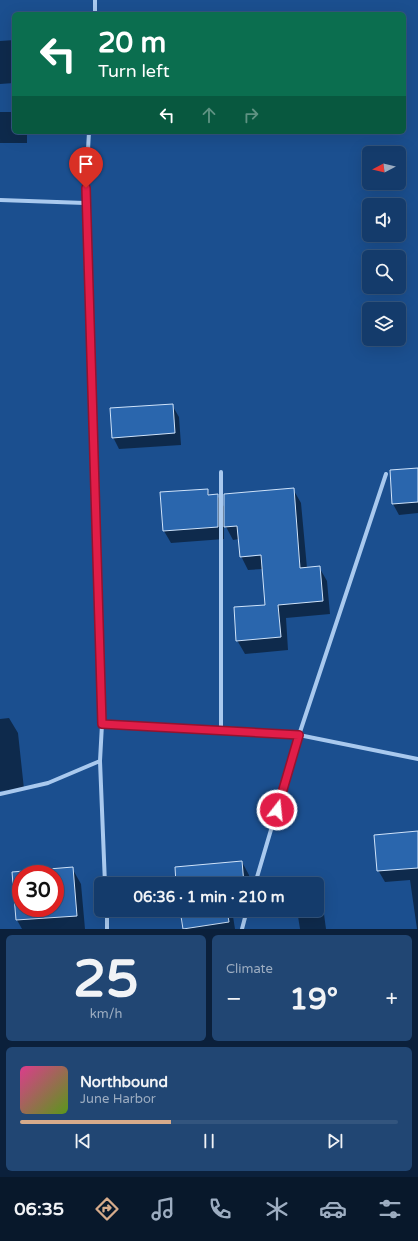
<!DOCTYPE html>
<html lang="en">
<head>
<meta charset="utf-8">
<style>
	:root { --surface:#143b6b; --page:#214673; --text:#f1f3f6; --muted:#9dadc1; --line:#33557e; --accent:#d6ab8b }
	body { margin:0; font-family:"Varela Round",sans-serif; background:var(--page); color:var(--text); height:100vh; display:flex; flex-direction:column; font-size:15px; white-space:nowrap }
	* { box-sizing:border-box; margin:0 }
	p { font-size:13px; color:var(--muted) }
	.icon { flex:none; width:22px; height:22px; fill:none; stroke:currentColor; stroke-width:2; stroke-linecap:round; stroke-linejoin:round }
	.map { position:relative; height:929px; overflow:hidden }
	.panel { display:flex; flex-direction:column; gap:6px; padding:6px; background:#0b203b; flex:1 }
	.panel>* { flex:none }
	.hud { position:absolute; left:12px; top:12px; width:394px; height:122px; border-radius:6px; box-shadow:0 4px 16px #0002,0 0 0 1px var(--line); background:#0b6e4f; color:#fff; overflow:hidden }
	.needle { width:26px; rotate:263deg }
	.buttons { position:absolute; left:362px; top:146px; display:grid; gap:8px }
	.buttons a { display:grid; place-items:center; width:44px; height:44px; border-radius:6px; background:var(--surface); box-shadow:0 4px 16px #0002,0 0 0 1px var(--line); font-size:20px }
	.speed { position:absolute; left:12px; top:865px; display:flex; gap:8px; font-size:20px; font-weight:700; text-align:center }
	.speed>* { display:grid; place-content:center; width:52px; height:52px; border-radius:50%; background:var(--surface); box-shadow:0 4px 16px #0002,0 0 0 1px var(--line); line-height:1 }
	.speed .limit { border:6px solid #d22; background:#fff; color:#111 }
	.pin { position:absolute; display:grid; place-items:center; width:34px; height:34px; color:#fff; margin:-41px -17px; border-radius:50% 50% 50% 0; rotate:-45deg; box-shadow:0 0 4px #0007 }
	.pin .icon { rotate:45deg }
	.me { position:absolute; width:44px; margin:-22px; rotate:16deg; stroke-linejoin:round; filter:drop-shadow(0 0 3px #0008) }
	.turn { display:flex; align-items:center; gap:14px; height:84px; padding:0 20px; font-size:18px }
	.turn .icon { width:52px; height:52px; stroke-width:2.5 }
	.turn b { display:block; font-size:28px; line-height:34px }
	.lanes { display:flex; align-items:center; height:38px; padding:0 20px; background:#0003; justify-content:center; gap:20px; direction:ltr }
	.lanes .off { opacity:.35 }
	.big { font-size:30px; font-weight:800; line-height:1.1 }
	.panel .card { flex:1; display:flex; flex-direction:column; justify-content:center; gap:6px; min-width:0; padding:0 14px; border-radius:6px; background:var(--page) }
	.panel .dial { align-items:center; gap:0 }
	.dial b { font-size:52px; line-height:1 }
	.song { display:flex; align-items:center; gap:12px }
	.cover { width:48px; height:48px; border-radius:6px; background:linear-gradient(135deg,hsl(330 70% 55%),hsl(90 70% 35%)) }
	.played { height:4px; border-radius:2px; background:linear-gradient(90deg,var(--accent) 40%,var(--line) 40%) }
	.keys { display:flex; justify-content:space-around; direction:ltr }
	.heat { display:flex; justify-content:space-between; align-items:center; font-size:22px; direction:ltr }
	.panel .tiles { flex:1; display:grid; gap:6px; grid-template-columns:1fr 1fr }
	.card:last-child { grid-column:span 2 }
	.trip { position:absolute; left:94px; top:877px; width:230px; height:40px; border-radius:6px; background:var(--surface); box-shadow:0 4px 16px #0002,0 0 0 1px var(--line); font-weight:800; line-height:40px; text-align:center }
	.dock { display:flex; height:64px; justify-content:space-around; align-items:center; background:#08182b; color:var(--muted) }
	.dock .icon { width:28px; height:28px }
	.dock .current { color:var(--accent) }
	.dock b { font-size:18px; color:var(--text) }
	.map>svg:first-child { display:block }
	.shadow { fill:#0007; fill-rule:evenodd }
	.building { fill:#2a66ad; stroke:#cfe3fa; fill-rule:evenodd }
	.lines { fill:none; stroke-linecap:round; stroke-linejoin:round }
	.minor { stroke:#a9c9ee; stroke-width:4 }
	.route-casing { stroke:#92132f; stroke-width:10 }
	.route { stroke:#e11d48; stroke-width:7 }
</style>
</head>
<body>
<div class="map">
<svg width="418" height="929" viewBox="0 0 418 929">
	<rect width="100%" height="100%" fill="#1b4f8f"/>
	<!-- shadow -->
	<path class="shadow" d="M 14,40 L 14,83 L 0,84 L 0,41 Z
		M 0,112 L 14,112 L 14,132 L 27,132 L 27,143 L 0,143 Z
		M 172,405 L 179,417 L 181,445 L 119,449 L 113,437 Z
		M 418,469 L 418,513 L 399,515 L 393,504 Z
		M 293,489 L 301,503 L 307,568 L 319,567 L 327,581 L 330,614 L 286,618 L 288,650 L 245,654 L 237,640 L 266,606 L 263,569 L 248,570 L 241,556 L 239,539 L 233,540 L 224,523 L 224,539 L 171,543 L 164,531 L 161,493 L 207,490 L 210,496 L 217,495 L 226,510 ZM 266,553 L 267,555 L 246,557 L 246,555 Z
		M 9,718 L 18,733 L 24,789 L 0,791 L 0,719 Z
		M 418,832 L 418,929 L 417,929 L 410,880 L 385,882 L 378,870 Z
		M 242,862 L 249,875 L 250,884 L 178,884 Z
		M 72,868 L 81,884 L 85,929 L 22,929 L 17,920 L 13,873 ZM 21,874 L 55,874 L 55,908 L 21,908 Z
		M 317,890 L 322,899 L 326,929 L 300,929 L 297,910 L 317,910 Z
		M 182,910 L 232,910 L 235,929 L 185,929 Z"/>
	<!-- building -->
	<path class="building" d="M 173,404 L 175,433 L 112,438 L 110,408 Z
		M 418,468 L 418,502 L 392,504 L 390,470 Z
		M 294,488 L 300,568 L 320,566 L 323,601 L 278,605 L 281,637 L 236,641 L 234,607 L 265,605 L 261,555 L 240,557 L 237,526 L 224,527 L 224,494 Z
		M 208,489 L 208,495 L 218,494 L 218,527 L 163,531 L 160,492 Z
		M 418,831 L 418,868 L 377,871 L 374,835 Z
		M 242,861 L 244,884 L 176,884 L 175,867 Z
		M 73,867 L 77,916 L 16,920 L 12,872 ZM 21,874 L 55,874 L 55,908 L 21,908 Z
		M 180,910 L 227,910 L 229,922 L 183,929 Z"/>
	<g class="lines">
		<!-- minor -->
		<path class="minor" d="M 95,14 L 95,0
			M 0,200 L 85,203 L 102,724 L 100,761 L 48,783 L 0,794
			M 85,203 L 89,132
			M 221,472 L 221,731
			M 102,724 L 299,735 L 418,759
			M 100,761 L 105,884
			M 255,884 L 299,735 L 386,474
			M 107,910 L 107,929
			M 242,929 L 247,910"/>
	</g>
	<g class="lines">
		<defs>
			<path id="route" d="M 86,188 L 102,724 L 299,735 L 277,810"/>
		</defs>
		<!-- route casing -->
		<use href="#route" class="route-casing"/>
		<!-- route -->
		<use href="#route" class="route"/>
	</g>
</svg>
<div class="buttons">
<a><svg class="needle" viewBox="-14 -14 28 28"><path d="M0-13l5 13h-10z" fill="#e53935"/><path d="M0 13l5-13h-10z" fill="#9dadc1"/></svg></a>
<a><svg class="icon" aria-label="sound" viewBox="0 0 24 24"><path d="M4 9h4l5-4v14l-5-4H4zM17 9q2 3 0 6"/></svg></a>
<a><svg class="icon" aria-label="search" viewBox="0 0 24 24"><circle cx="10" cy="10" r="6"/><path d="M15 15l6 6"/></svg></a>
<a><svg class="icon" aria-label="layers" viewBox="0 0 24 24"><path d="M12 4l9 5-9 5-9-5zM3 14l9 5 9-5"/></svg></a>
</div>
<div class="speed"><div class="limit">30</div></div>
<div class="pin" style="left:86px;top:188px;background:#d93025"><svg class="icon" aria-label="arrive" viewBox="0 0 24 24"><path d="M6 21V4h12l-3 4 3 4H6"/></svg></div>
<svg class="me" style="left:277px;top:810px" viewBox="-20 -20 40 40"><circle r="17" fill="#e11d48" stroke="#fff" stroke-width="3"/><path d="M0-11L8 9 0 5-8 9z" fill="#fff"/></svg>
<div class="trip">06:36 · 1 min · 210 m</div>
<div class="hud">
<div class="turn"><svg class="icon" aria-label="left" viewBox="0 0 24 24"><path d="M17 20v-9H6M10 6l-5 5 5 5"/></svg><div><b>20 m</b>Turn left</div></div>
<div class="lanes"><svg class="icon" aria-label="left" viewBox="0 0 24 24"><path d="M17 20v-9H6M10 6l-5 5 5 5"/></svg><svg class="icon off" aria-label="ahead" viewBox="0 0 24 24"><path d="M12 20V5M6 11l6-6 6 6"/></svg><svg class="icon off" aria-label="right" viewBox="0 0 24 24"><path d="M7 20v-9h11M14 6l5 5-5 5"/></svg></div>
</div>
</div>
<section class="panel">
<div class="tiles">
<div class="card dial"><b>25</b><p>km/h</p></div>
<div class="card"><p>Climate</p>
<div class="heat"><a>−</a><b class="big">19°</b><a>+</a></div>
</div>
<div class="card">
<div class="song"><i class="cover"></i><div><b>Northbound</b><p>June Harbor</p></div></div>
<div class="played"></div>
<div class="keys"><svg class="icon" aria-label="previous" viewBox="0 0 24 24"><path d="M18 5L8 12l10 7zM5 5v14"/></svg><svg class="icon" aria-label="pause" viewBox="0 0 24 24"><path d="M8 5v14M16 5v14"/></svg><svg class="icon" aria-label="next" viewBox="0 0 24 24"><path d="M6 5l10 7-10 7zM19 5v14"/></svg></div>
</div>
</div>
</section>
<nav class="dock">
<b>06:35</b>
<svg class="icon current" aria-label="directions" viewBox="0 0 24 24"><path d="M12 3l9 9-9 9-9-9zM9 14v-3h6M13 9l2 2-2 2"/></svg>
<svg class="icon" aria-label="music" viewBox="0 0 24 24"><path d="M9 18V5l10-2v13"/><circle cx="6" cy="18" r="3"/><circle cx="16" cy="16" r="3"/></svg>
<svg class="icon" aria-label="phone" viewBox="0 0 24 24"><path d="M5 4h4l2 5-3 2q2 4 5 5l2-3 5 2v4C11 20 4 13 5 4z"/></svg>
<svg class="icon" aria-label="climate" viewBox="0 0 24 24"><path d="M12 3v18M4 7l16 10M4 17L20 7"/></svg>
<svg class="icon" aria-label="car" viewBox="0 0 24 24"><path d="M5 17H2v-5l4-1 3-4h7l3 4 3 1v5h-3M9 17h6M6 11h13"/><circle cx="7" cy="17" r="2"/><circle cx="17" cy="17" r="2"/></svg>
<svg class="icon" aria-label="filters" viewBox="0 0 24 24"><path d="M4 7h16M4 17h16"/><circle cx="9" cy="7" r="2"/><circle cx="15" cy="17" r="2"/></svg>
</nav>
</body>
</html>
